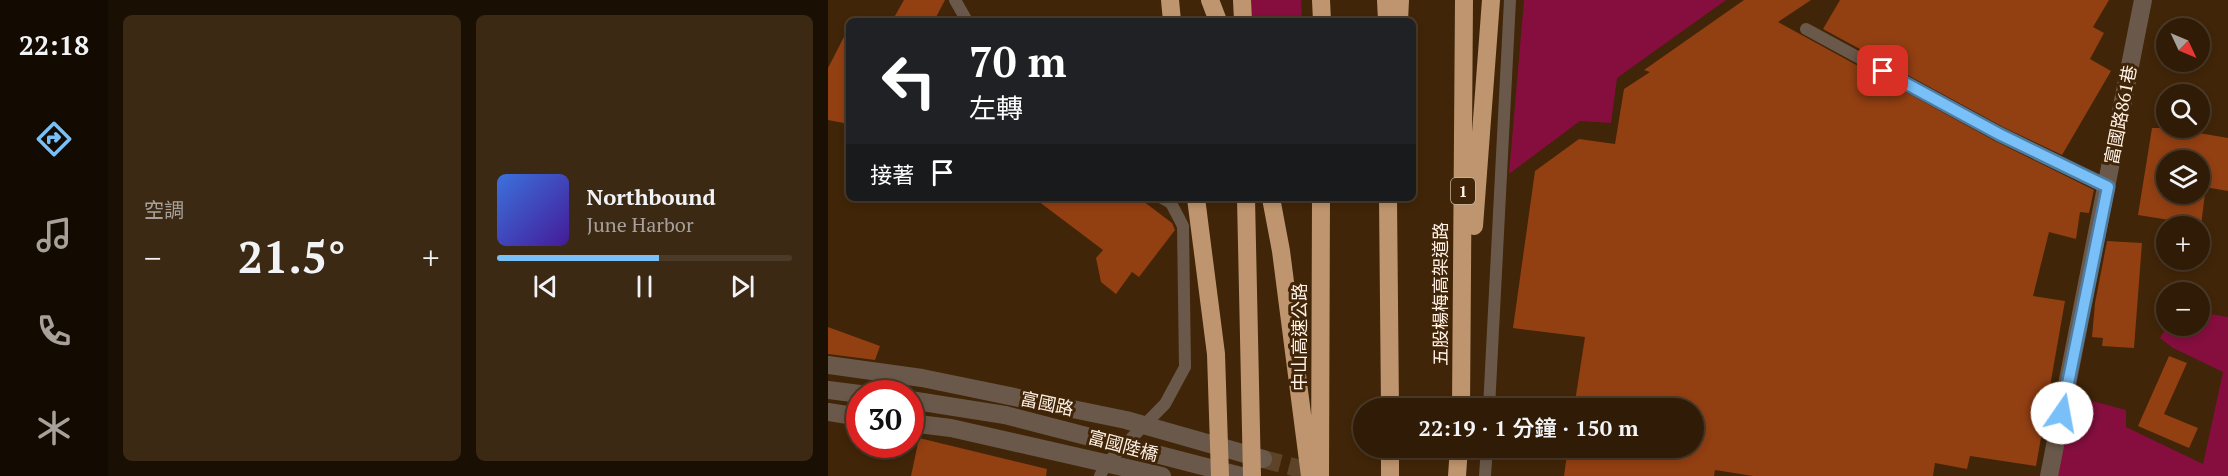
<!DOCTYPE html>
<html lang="zh-TW">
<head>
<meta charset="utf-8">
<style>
	:root { --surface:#301c06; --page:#3c2914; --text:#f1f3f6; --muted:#a8a19b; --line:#4b3a28; --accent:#79bff8 }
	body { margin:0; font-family:"PT Serif","Noto Sans TC",serif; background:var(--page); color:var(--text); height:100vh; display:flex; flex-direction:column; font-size:22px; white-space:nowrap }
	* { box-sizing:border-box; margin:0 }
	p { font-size:20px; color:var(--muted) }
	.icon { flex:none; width:33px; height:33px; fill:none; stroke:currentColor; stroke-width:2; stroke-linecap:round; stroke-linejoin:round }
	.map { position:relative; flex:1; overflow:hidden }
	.details { display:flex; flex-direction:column; gap:15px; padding:15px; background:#1a0f03; width:720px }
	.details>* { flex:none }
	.banner { position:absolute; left:18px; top:18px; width:570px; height:183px; border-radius:9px; box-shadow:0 3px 9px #0003,0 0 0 2px var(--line); background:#202124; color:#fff; overflow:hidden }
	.needle { width:39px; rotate:134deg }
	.fabs { position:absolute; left:1328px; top:18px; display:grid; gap:12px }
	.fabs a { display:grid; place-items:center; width:54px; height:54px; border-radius:50%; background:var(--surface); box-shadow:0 3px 9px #0003,0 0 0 2px var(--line); font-size:30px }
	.speed { position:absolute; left:18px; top:380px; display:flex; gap:12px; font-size:30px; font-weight:700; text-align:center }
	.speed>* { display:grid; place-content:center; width:78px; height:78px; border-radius:50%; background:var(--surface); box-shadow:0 3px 9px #0003,0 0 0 2px var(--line); line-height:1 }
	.speed .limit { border:9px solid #d22; background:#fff; color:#111 }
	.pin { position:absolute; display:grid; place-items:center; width:51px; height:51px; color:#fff; margin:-26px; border-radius:12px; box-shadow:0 3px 9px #0006 }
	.me { position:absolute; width:66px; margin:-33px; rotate:12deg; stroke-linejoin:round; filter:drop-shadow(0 0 4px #0008) }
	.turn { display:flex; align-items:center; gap:21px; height:126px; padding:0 24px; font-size:27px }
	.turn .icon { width:78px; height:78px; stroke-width:2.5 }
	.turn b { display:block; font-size:42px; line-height:51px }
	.then { display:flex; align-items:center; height:57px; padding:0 24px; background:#0003; gap:12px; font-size:22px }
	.big { font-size:45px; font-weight:600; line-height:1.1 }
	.details .widget { flex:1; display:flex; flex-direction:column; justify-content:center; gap:9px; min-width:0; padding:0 21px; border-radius:9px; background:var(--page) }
	.song { display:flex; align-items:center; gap:18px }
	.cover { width:72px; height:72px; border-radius:9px; background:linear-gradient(135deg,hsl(220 70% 55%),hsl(260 70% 35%)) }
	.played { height:6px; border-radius:3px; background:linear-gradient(90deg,var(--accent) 55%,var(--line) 55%) }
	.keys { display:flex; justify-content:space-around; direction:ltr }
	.heat { display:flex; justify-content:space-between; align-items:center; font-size:33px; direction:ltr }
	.details .tiles { flex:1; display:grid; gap:15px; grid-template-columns:repeat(2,1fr) }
	.trip { position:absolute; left:525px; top:398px; width:351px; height:60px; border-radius:30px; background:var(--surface); box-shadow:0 3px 9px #0003,0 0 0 2px var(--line); font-weight:600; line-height:60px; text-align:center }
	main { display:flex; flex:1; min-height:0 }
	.dock { display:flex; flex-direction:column; width:108px; justify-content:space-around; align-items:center; background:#130b02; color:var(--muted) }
	.dock .icon { width:42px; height:42px }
	.dock .active { color:var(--accent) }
	.dock b { font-size:27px; color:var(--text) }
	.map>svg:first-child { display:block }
	.green { fill:#850e3e }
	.building { fill:#923f12 }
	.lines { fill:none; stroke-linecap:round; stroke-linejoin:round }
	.minor-tunnel { stroke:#5d4429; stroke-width:18; stroke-dasharray:18 9; stroke-linecap:butt }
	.service { stroke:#6a594a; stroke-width:12 }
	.minor { stroke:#6a594a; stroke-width:18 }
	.tertiary { stroke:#6a594a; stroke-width:18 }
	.motorway { stroke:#be956e; stroke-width:18 }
	.tertiary-bridge { stroke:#6a594a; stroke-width:18 }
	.motorway-bridge { stroke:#be956e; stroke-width:18 }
	.route-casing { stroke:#4f7ca1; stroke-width:15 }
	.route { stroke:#79bff8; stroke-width:10 }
	.labels { text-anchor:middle; stroke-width:6; stroke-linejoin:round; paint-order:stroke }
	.shield { fill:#402508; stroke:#c6b4a3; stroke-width:1.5 }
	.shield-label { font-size:16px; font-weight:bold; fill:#fff1e5 }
	.street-label { font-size:18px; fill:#fff1e5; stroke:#402508 }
</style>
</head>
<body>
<main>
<nav class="dock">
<b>22:18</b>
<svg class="icon active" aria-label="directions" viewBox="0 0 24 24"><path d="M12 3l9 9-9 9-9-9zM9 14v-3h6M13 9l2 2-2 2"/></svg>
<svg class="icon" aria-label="music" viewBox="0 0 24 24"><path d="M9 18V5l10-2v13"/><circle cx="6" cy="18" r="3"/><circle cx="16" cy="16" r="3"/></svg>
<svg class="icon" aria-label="phone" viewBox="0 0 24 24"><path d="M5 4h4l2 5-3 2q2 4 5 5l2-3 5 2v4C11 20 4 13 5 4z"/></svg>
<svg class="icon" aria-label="climate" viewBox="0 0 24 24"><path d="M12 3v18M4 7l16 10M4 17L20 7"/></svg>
</nav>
<section class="details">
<div class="tiles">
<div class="widget"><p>空調</p>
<div class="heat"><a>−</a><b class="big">21.5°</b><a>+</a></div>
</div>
<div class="widget">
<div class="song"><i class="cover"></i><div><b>Northbound</b><p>June Harbor</p></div></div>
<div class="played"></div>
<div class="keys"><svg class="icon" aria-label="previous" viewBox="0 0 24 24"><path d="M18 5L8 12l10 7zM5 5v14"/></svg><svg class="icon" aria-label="pause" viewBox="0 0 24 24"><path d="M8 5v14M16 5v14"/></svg><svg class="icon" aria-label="next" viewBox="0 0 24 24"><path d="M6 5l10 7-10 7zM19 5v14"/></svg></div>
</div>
</div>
</section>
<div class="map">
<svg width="1400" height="476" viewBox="0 0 1400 476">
	<rect width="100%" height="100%" fill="#402508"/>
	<!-- green -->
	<path class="green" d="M 406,0 L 473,0 L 474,21 L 414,21 Z
		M 696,0 L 898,0 L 789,78 L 783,123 L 752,121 L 681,174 Z
		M 1371,312 L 1400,317 L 1400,476 L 1227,476 L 1242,395 L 1298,410 L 1298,427 L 1375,464 L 1395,372 L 1345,348 L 1332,338 L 1339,326 L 1371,326 Z"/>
	<!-- building -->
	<path class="building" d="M 76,0 L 117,0 L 106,21 L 64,21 Z
		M 916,0 L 983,0 L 950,22 L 1167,141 L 1266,190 L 1261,213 L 1252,212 L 1248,239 L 1221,232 L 1205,296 L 1237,301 L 1208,466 L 1142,456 L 1139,469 L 1107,463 L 1105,476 L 925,476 L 887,470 L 886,476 L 736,476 L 740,447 L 866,447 L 866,408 L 746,408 L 757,337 L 685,328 L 707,171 L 751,139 L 787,144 L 796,89 L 822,72 L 816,70 Z
		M 1012,0 L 1281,0 L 1265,27 L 1276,33 L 1262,59 L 1283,71 L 1234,155 L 1175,127 L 995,29 Z
		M 21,27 L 21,124 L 0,120 L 0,68 Z
		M 1324,128 L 1366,128 L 1365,132 L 1400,138 L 1400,191 L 1371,186 L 1371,160 L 1338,160 L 1338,194 L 1377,194 L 1373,225 L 1310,215 Z
		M 206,198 L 311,198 L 344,223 L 347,230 L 311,277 L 304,272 L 288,294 L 273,282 L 268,258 L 275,250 Z
		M 1279,241 L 1314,243 L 1306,348 L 1274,346 L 1275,338 L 1264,337 L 1267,303 Z
		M 0,327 L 52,346 L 47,360 L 0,354 Z
		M 1341,356 L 1359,363 L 1336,414 L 1370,428 L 1361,448 L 1310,426 Z
		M 91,438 L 219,469 L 218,476 L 83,476 Z"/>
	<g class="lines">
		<!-- minor-tunnel -->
		<path class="minor-tunnel" d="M 435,459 L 496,475"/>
		<!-- service -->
		<path class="service" d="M 127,0 L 139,21
			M 978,29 L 1171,134 L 1280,187
			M 661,408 L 682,0
			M 272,476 L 278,464 L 337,404 L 357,367 L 355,226 L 343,203 L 334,198
			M 657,476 L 659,447"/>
		<!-- minor -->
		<path class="minor" d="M 0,365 L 94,378 L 298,420 L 435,459
			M 0,412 L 32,417
			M 82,423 L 123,428 L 334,476
			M 1221,476 L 1315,0"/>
		<!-- tertiary -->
		<path class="tertiary" d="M 0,390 L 32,394
			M 82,400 L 177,415"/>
		<!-- motorway -->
		<path class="motorway" d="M 342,0 L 344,21
			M 382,0 L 390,21
			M 414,0 L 415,21
			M 493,0 L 494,21
			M 558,0 L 559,21
			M 571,21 L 572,0
			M 443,198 L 453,251 L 482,476
			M 560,198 L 562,408
			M 646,226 L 663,0
			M 633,408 L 636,0
			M 492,476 L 493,198
			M 562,476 L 562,447
			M 629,476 L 631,447"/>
		<!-- tertiary-bridge -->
		<path class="tertiary-bridge" d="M 177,415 L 413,476"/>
		<!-- motorway-bridge -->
		<path class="motorway-bridge" d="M 368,198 L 388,354 L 392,476
			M 418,198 L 424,476"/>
	</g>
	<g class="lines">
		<defs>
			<path id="route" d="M 1055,71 L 1171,134 L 1280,187 L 1234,413"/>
		</defs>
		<!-- route casing -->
		<use href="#route" class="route-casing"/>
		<!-- route -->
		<use href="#route" class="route"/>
	</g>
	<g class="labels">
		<!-- shield labels -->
		<rect class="shield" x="623" y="178" width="24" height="26" rx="4.5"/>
		<g class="shield-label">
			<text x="635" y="197">1</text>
		</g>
		<!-- street labels -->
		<g class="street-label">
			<text transform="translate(1293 115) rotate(-79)" y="6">富國路861巷</text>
			<text transform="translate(613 294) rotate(-90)" y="6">五股楊梅高架道路</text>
			<text transform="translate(472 337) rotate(-90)" y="6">中山高速公路</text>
			<text transform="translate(219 404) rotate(12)" y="6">富國路</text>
			<text transform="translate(295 446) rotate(15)" y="6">富國陸橋</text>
		</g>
	</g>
</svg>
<div class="fabs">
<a><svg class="needle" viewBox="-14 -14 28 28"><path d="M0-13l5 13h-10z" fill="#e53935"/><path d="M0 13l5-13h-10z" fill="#a8a19b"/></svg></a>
<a><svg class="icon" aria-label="search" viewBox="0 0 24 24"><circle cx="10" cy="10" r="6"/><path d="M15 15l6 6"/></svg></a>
<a><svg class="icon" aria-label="layers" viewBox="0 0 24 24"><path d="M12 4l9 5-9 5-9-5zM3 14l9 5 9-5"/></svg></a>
<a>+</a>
<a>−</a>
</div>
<div class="speed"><div class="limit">30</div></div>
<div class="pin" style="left:1055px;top:71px;background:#d93025"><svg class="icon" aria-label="arrive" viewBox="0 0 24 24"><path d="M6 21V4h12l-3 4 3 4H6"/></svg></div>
<svg class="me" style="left:1234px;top:413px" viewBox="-20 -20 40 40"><circle r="19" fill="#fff"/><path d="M0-13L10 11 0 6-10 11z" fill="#79bff8"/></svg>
<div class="trip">22:19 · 1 分鐘 · 150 m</div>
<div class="banner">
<div class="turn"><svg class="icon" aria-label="left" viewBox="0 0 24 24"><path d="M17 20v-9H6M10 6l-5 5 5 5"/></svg><div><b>70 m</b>左轉</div></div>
<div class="then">接著<svg class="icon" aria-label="arrive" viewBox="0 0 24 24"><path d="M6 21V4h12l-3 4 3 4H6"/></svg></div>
</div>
</div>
</main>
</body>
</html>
